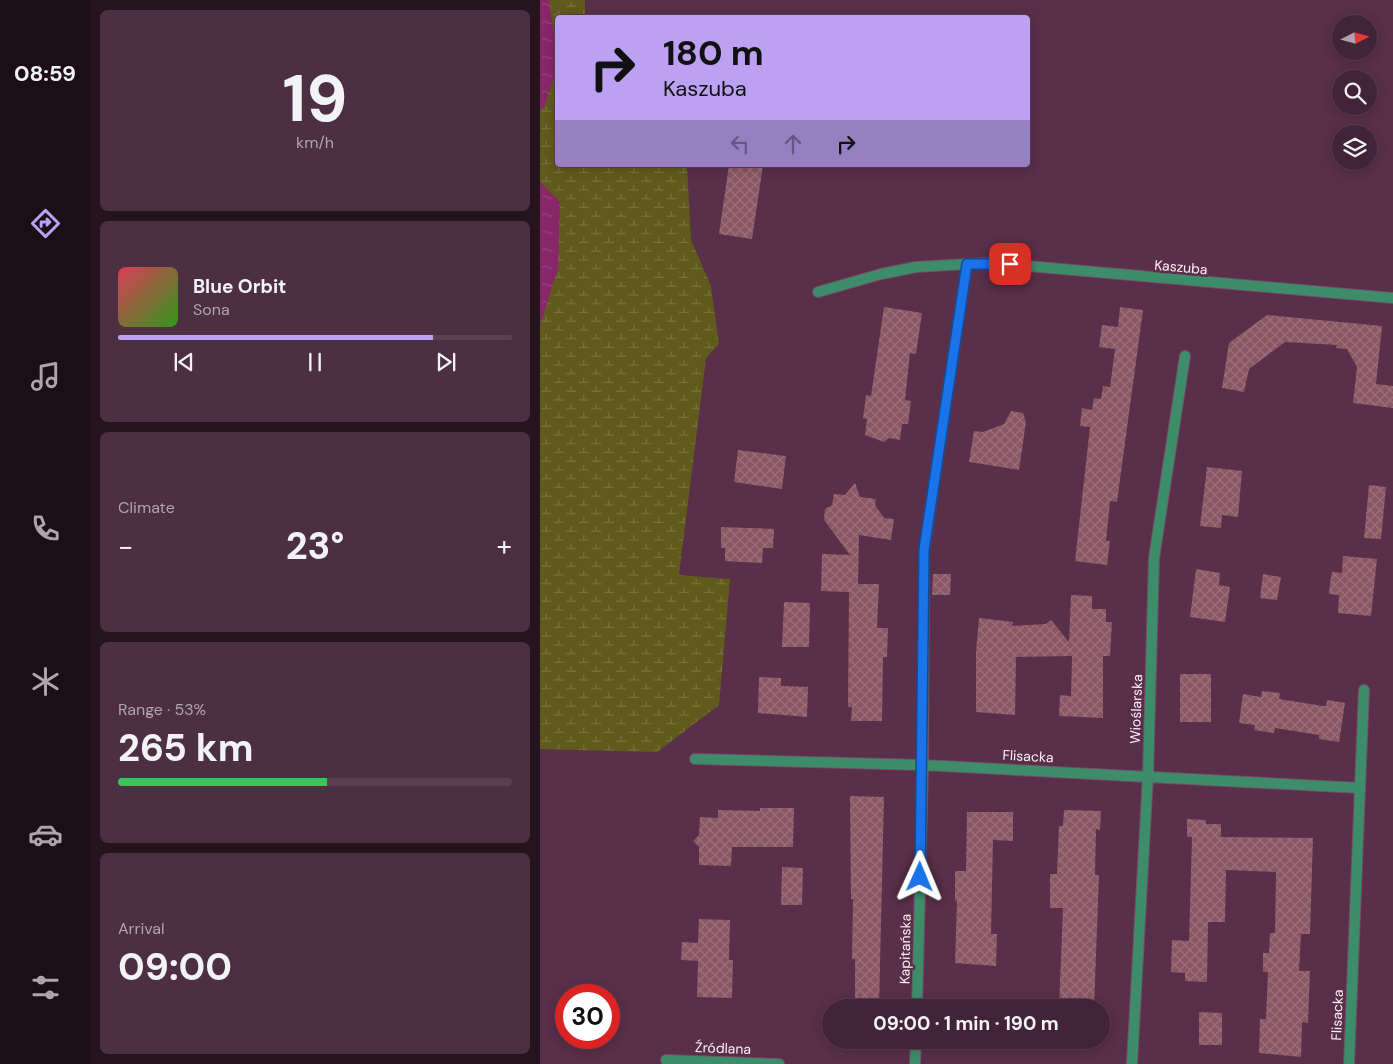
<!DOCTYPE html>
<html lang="en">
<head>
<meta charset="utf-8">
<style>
	:root { --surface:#432337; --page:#4d2f42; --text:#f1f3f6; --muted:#afa4ad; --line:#5b4052; --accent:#bca0f2 }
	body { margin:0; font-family:"DM Sans",sans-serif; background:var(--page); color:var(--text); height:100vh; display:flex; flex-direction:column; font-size:19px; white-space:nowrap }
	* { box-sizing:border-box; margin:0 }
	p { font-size:16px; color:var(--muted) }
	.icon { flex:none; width:28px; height:28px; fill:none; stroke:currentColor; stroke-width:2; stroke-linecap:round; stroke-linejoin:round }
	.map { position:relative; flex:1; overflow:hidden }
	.panel { display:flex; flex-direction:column; gap:10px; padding:10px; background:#25131e; width:450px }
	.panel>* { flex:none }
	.banner { position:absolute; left:15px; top:15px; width:475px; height:152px; border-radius:5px; box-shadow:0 2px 12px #0003,0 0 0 1px var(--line); background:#bca0f2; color:#111; overflow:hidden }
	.needle { width:32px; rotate:84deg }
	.tools { position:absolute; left:792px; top:15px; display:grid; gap:10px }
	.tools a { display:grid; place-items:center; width:45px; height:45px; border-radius:50%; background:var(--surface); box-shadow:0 2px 12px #0003,0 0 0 1px var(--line); font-size:25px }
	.speed { position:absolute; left:15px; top:984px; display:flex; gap:10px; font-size:25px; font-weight:700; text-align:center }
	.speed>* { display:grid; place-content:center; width:65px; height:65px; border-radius:50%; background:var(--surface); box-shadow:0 2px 12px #0003,0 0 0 1px var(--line); line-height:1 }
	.speed .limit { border:8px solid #d22; background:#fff; color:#111 }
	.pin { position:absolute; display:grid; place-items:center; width:42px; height:42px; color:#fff; margin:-21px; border-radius:10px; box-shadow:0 2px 8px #0006 }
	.me { position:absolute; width:55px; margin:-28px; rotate:1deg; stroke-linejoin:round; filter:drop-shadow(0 0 4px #0008) }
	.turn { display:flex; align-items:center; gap:18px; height:105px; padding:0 25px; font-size:22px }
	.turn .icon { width:65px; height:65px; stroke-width:2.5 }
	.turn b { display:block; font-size:35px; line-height:42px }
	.lanes { display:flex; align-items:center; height:48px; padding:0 25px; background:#0003; justify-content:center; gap:25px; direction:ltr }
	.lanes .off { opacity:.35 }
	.big { font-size:38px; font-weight:700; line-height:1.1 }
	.panel .card { flex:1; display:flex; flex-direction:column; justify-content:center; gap:8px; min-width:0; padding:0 18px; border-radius:8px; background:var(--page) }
	.panel .dial { align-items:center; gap:0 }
	.dial b { font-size:65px; line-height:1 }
	.song { display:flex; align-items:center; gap:15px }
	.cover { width:60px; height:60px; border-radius:8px; background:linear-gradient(135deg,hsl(350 70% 55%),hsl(110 70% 35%)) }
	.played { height:5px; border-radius:2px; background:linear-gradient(90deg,var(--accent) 80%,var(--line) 80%) }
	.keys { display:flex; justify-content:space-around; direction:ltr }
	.heat { display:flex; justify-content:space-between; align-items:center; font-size:28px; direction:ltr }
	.charge { height:8px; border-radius:4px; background:linear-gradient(90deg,#34c759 53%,var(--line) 0) }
	.trip { position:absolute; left:282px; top:999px; width:288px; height:50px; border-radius:25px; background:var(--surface); box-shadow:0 2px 12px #0003,0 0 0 1px var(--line); font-weight:700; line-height:50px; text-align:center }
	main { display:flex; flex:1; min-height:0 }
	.menu { display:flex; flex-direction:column; width:90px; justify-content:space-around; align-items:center; background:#1b0e16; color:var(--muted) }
	.menu .icon { width:35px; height:35px }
	.menu .current { color:var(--accent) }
	.menu b { font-size:22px; color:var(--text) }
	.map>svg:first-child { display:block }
	.wetland { fill:url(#wetland-marsh) }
	.water { fill:url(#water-ripples) }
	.building { fill:url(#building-cross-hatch) }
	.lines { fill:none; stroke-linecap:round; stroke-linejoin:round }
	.lane-casing { stroke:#734d65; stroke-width:12 }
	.street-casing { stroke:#734d65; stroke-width:12 }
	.lane { stroke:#3d8d6b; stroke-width:10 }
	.street { stroke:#3d8d6b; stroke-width:10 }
	.route-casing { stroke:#114b97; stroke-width:12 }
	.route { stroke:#1a73e8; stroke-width:9 }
	.labels { text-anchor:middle; stroke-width:5; stroke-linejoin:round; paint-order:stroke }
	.street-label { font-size:14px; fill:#feedf6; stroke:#592f49 }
</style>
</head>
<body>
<main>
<nav class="menu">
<b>08:59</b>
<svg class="icon current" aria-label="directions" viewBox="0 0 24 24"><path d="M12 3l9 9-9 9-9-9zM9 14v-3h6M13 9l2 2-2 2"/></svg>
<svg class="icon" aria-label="music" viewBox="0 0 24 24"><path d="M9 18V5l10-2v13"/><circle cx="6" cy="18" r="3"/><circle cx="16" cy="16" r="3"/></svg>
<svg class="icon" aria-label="phone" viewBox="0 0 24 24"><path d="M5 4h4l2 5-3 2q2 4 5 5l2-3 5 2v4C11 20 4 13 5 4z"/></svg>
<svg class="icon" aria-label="climate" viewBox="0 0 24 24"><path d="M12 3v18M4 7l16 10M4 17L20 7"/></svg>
<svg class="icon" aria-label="car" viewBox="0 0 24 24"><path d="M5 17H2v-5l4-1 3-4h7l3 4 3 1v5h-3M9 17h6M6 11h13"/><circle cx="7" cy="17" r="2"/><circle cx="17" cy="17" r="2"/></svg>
<svg class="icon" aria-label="filters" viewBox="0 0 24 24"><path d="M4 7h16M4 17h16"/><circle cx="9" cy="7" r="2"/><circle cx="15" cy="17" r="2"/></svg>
</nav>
<section class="panel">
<div class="card dial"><b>19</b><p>km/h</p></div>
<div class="card">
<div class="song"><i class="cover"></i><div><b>Blue Orbit</b><p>Sona</p></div></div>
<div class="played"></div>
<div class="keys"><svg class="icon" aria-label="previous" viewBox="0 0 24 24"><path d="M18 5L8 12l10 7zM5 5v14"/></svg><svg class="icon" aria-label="pause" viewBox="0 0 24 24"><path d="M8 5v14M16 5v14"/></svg><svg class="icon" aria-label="next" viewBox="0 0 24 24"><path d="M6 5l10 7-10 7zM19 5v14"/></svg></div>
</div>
<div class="card"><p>Climate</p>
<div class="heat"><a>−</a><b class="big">23°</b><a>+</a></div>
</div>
<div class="card"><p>Range · 53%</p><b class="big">265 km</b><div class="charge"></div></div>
<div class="card"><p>Arrival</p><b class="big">09:00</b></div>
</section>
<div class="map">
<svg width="853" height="1064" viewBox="0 0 853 1064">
	<defs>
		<pattern id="wetland-marsh" width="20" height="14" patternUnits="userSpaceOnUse" patternTransform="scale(1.25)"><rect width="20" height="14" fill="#615a1d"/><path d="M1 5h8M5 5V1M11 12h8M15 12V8" fill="none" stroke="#79723e"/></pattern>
		<pattern id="water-ripples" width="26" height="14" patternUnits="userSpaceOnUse" patternTransform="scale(1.25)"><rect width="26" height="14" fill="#872669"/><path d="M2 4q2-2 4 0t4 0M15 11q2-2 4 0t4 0" fill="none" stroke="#99467f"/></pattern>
		<pattern id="building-cross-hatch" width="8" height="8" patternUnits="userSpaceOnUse" patternTransform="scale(1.25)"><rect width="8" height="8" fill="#8b5764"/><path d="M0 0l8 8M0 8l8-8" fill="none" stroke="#9c6f7b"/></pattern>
	</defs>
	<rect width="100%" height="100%" fill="#592f49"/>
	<!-- wetland -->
	<path class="wetland" d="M 0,0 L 45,0 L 45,17 L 18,18 L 18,165 L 147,165 L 151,240 L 171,286 L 179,344 L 166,358 L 139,575 L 190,579 L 179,705 L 117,752 L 0,749 Z"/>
	<!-- water -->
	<path class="water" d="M 0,0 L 9,0 L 18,65 L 4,108 L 0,110 Z
		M 0,182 L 20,202 L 18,268 L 0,325 Z"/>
	<!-- building -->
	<path class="building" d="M 189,165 L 223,165 L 212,239 L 179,234 Z
		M 344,307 L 382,313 L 376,354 L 370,353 L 365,400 L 371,401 L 368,424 L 362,424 L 360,440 L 349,438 L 344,442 L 325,435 L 327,419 L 323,418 L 326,395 L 331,396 Z
		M 580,307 L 603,310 L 577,502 L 570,501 L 566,541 L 570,541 L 567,565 L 535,561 L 550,427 L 540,426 L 542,408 L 552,410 L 554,398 L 561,399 L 563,386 L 570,387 L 575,349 L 559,347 L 562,325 L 578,327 Z
		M 727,315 L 842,326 L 836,384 L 853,386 L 853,408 L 813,403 L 817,367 L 807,349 L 796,348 L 797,345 L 745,342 L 709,369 L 704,392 L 682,388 L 689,343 Z
		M 471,411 L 483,413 L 486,422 L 479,470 L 429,462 L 434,431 L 443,432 L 464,424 Z
		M 198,450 L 246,456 L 242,489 L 194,482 Z
		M 667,467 L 702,471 L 698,517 L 682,515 L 681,528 L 660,526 Z
		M 315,483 L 320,497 L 336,499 L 335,505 L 344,518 L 354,519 L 351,540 L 319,535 L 318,584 L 339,584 L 337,628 L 348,628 L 347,657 L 343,657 L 342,721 L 311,721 L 312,707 L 308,707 L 309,592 L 281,591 L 282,554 L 310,555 L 284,520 L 285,509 L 292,505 L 294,494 L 305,495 Z
		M 829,485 L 846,487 L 841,539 L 824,538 Z
		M 181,527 L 234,529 L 233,548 L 223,548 L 222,563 L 185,561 L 185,548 L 181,548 Z
		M 803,556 L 837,559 L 831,616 L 798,613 L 799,595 L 789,594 L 790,583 L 792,572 L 802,573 Z
		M 656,569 L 680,573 L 679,585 L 690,587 L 685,622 L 650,617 Z
		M 393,574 L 411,574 L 410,595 L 392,595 Z
		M 723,574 L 741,577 L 737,600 L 720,598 Z
		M 531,595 L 552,596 L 552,609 L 566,609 L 566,622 L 572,622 L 570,656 L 563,656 L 563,718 L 519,716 L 520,695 L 531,696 L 532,656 L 476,657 L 475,715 L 436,712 L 436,652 L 439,618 L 473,622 L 472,626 L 506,624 L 511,620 L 529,642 Z
		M 244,602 L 270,603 L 269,647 L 242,647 Z
		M 640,674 L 671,674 L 671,722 L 640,722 Z
		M 219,677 L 241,678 L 241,686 L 268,687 L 267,717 L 218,713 Z
		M 722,691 L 740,693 L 739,699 L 783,706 L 786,706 L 787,700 L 805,703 L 799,742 L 779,739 L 779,735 L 735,728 L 734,733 L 714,730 L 715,725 L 699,723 L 703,694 L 721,697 Z
		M 310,796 L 344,797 L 339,1008 L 315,1008 L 315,959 L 312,959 L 313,899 L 311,899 Z
		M 220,808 L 254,808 L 253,847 L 192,847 L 191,866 L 159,865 L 159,847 L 153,841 L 159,835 L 160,817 L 178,818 L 178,810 L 220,811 Z
		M 524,810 L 561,811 L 560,830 L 556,829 L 555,875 L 559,875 L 554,1008 L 519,1008 L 523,908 L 510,908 L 510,874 L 517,874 L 519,826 L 523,826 Z
		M 427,812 L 473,812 L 473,841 L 453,840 L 451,934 L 457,934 L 456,966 L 415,963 L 417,901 L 415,901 L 415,871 L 426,871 Z
		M 647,819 L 666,820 L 666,824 L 681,824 L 681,837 L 773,838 L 770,934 L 761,934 L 759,971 L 770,971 L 768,1023 L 762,1022 L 761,1057 L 719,1053 L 720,1019 L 726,1019 L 728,972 L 723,972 L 723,953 L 729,953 L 730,933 L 735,933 L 736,872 L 686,870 L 685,922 L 668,922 L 667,982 L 645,981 L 645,973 L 631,972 L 632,940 L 649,941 L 652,837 L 647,837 Z
		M 242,867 L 263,868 L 262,905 L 241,905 Z
		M 159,919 L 190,920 L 189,960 L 193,960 L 192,998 L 157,997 L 158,961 L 141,960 L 142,942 L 158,943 Z
		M 659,1012 L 682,1013 L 682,1045 L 659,1045 Z"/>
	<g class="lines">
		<defs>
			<path id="lane" d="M 278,292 L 341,274 L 376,267 L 427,264
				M 820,788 L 824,690"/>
			<path id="street" d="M 155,759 L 383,765 L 820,788 L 809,1064
				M 377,1008 L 383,765 L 384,551 L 427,264 L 452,263 L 853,298
				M 126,1060 L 239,1064
				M 375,1064 L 376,1040
				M 592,1064 L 608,775 L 614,558 L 645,356"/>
		</defs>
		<!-- lane casing -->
		<use href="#lane" class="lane-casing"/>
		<!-- street casing -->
		<use href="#street" class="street-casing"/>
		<!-- lane -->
		<use href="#lane" class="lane"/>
		<!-- street -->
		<use href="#street" class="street"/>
	</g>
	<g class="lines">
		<defs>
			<path id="route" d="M 380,877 L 384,550 L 427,264 L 470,264"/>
		</defs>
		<!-- route casing -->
		<use href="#route" class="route-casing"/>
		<!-- route -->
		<use href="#route" class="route"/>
	</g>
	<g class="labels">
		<!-- street labels -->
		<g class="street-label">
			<text transform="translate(641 267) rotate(5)" y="5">Kaszuba</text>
			<text transform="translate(596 709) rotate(-88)" y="5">Wioślarska</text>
			<text transform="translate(488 756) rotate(3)" y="5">Flisacka</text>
			<text transform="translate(365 949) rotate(-89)" y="5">Kapitańska</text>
			<text transform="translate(797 1015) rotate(-88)" y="5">Flisacka</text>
			<text transform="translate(183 1048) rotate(2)" y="5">Źródlana</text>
		</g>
	</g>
</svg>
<div class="tools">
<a><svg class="needle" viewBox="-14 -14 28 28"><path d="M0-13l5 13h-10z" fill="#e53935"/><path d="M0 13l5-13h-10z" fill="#afa4ad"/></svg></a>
<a><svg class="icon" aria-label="search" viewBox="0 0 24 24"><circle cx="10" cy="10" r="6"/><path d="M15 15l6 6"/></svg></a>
<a><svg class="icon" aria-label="layers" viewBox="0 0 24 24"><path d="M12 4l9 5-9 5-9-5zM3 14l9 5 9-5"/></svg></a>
</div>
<div class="speed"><div class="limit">30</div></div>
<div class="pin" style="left:470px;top:264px;background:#d93025"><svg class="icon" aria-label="arrive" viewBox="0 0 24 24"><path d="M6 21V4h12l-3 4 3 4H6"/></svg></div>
<svg class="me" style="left:380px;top:877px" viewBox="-20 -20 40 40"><path d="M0-17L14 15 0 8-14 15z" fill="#1a73e8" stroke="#fff" stroke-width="4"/></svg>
<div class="trip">09:00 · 1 min · 190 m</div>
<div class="banner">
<div class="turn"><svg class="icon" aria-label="right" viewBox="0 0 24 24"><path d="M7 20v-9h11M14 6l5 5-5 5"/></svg><div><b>180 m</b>Kaszuba</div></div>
<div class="lanes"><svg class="icon off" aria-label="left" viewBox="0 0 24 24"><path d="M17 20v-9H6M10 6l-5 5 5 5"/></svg><svg class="icon off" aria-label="ahead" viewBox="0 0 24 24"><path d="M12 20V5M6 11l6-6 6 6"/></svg><svg class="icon" aria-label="right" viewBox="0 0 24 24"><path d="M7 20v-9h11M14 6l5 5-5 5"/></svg></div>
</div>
</div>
</main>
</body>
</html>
